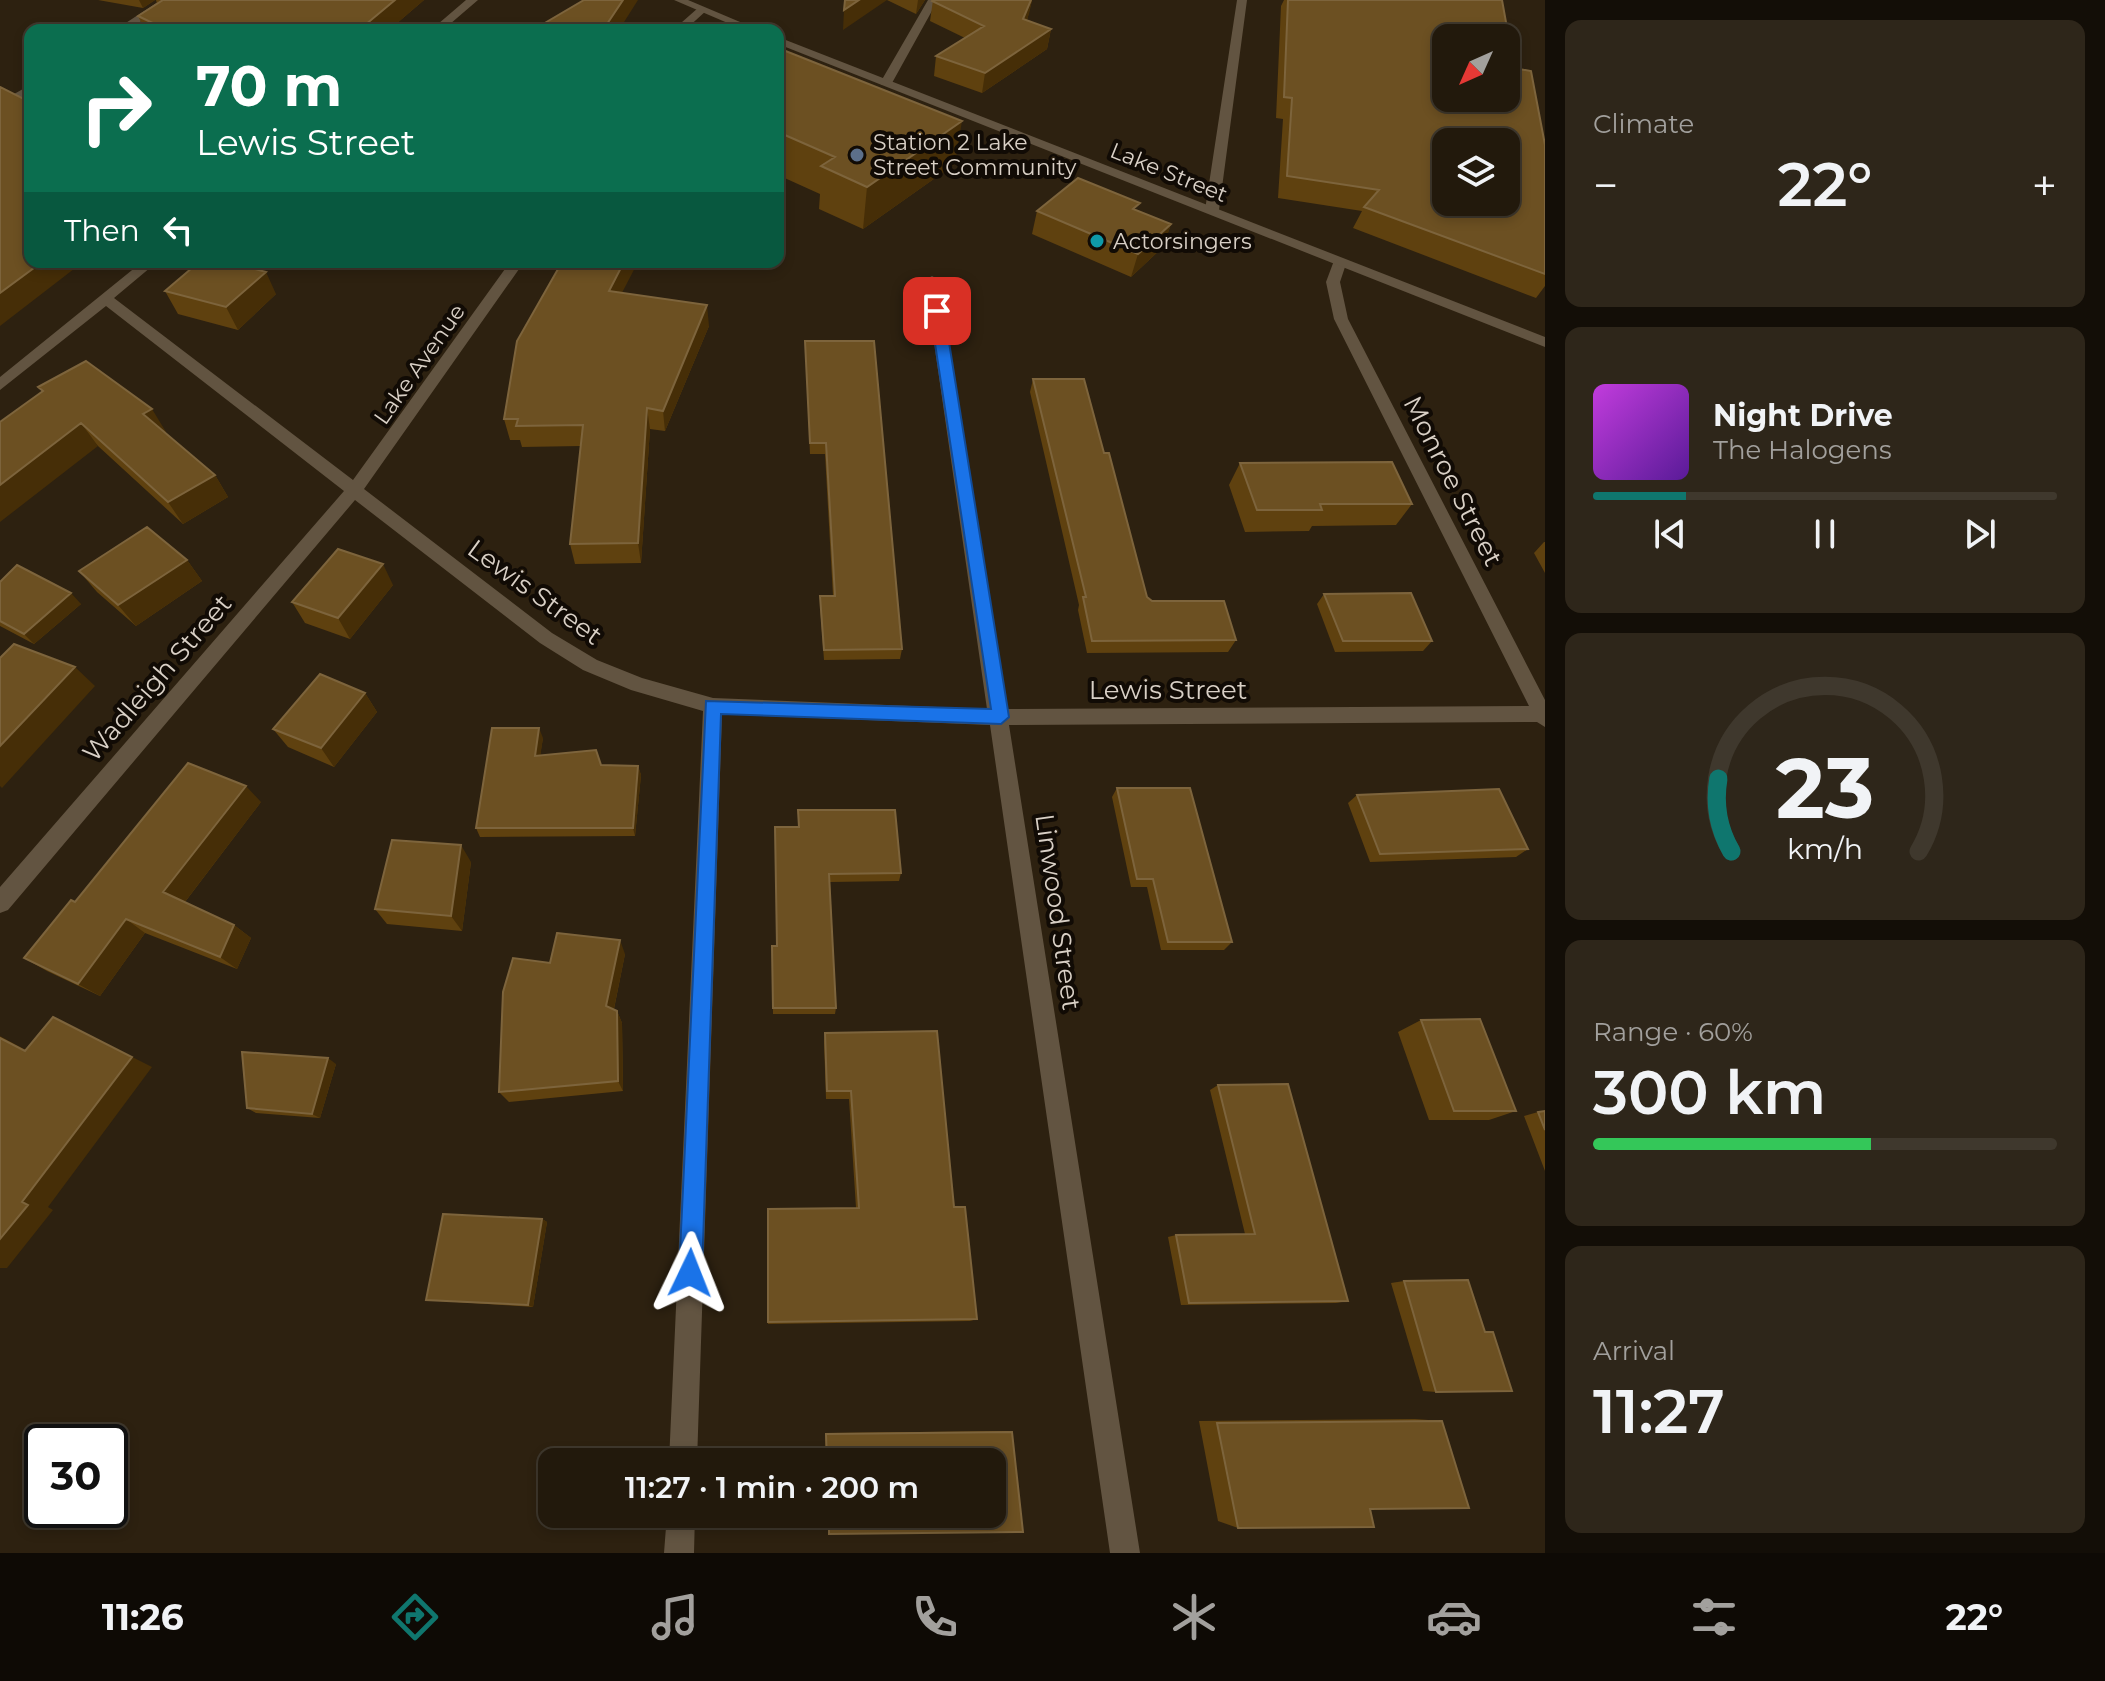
<!DOCTYPE html>
<html lang="en">
<head>
<meta charset="utf-8">
<style>
	:root { --surface:#22190c; --page:#2e261a; --text:#f1f3f6; --muted:#a2a09d; --line:#3f382d; --accent:#0f766e }
	body { margin:0; font-family:Montserrat,sans-serif; background:var(--page); color:var(--text); height:100vh; display:flex; flex-direction:column; font-size:30px; white-space:nowrap }
	* { box-sizing:border-box; margin:0 }
	p { font-size:26px; color:var(--muted) }
	.icon { flex:none; width:44px; height:44px; fill:none; stroke:currentColor; stroke-width:2; stroke-linecap:round; stroke-linejoin:round }
	.map { position:relative; flex:1; overflow:hidden }
	.details { display:flex; flex-direction:column; gap:20px; padding:20px; background:#130e07; width:560px }
	.details>* { flex:none }
	.guide { position:absolute; left:24px; top:24px; width:760px; height:244px; border-radius:16px; box-shadow:0 4px 12px #0003,0 0 0 2px var(--line); background:#0b6e4f; color:#fff; overflow:hidden }
	.needle { width:52px; rotate:225deg }
	.tools { position:absolute; left:1432px; top:24px; display:grid; gap:16px }
	.tools a { display:grid; place-items:center; width:88px; height:88px; border-radius:16px; background:var(--surface); box-shadow:0 4px 12px #0003,0 0 0 2px var(--line); font-size:40px }
	.speed { position:absolute; left:24px; top:1424px; display:flex; gap:16px; font-size:40px; font-weight:700; text-align:center }
	.speed>* { display:grid; place-content:center; width:104px; height:104px; border-radius:50%; background:var(--surface); box-shadow:0 4px 12px #0003,0 0 0 2px var(--line); line-height:1 }
	.speed .limit { border:4px solid #111; border-radius:12px; background:#fff; color:#111 }
	.pin { position:absolute; display:grid; place-items:center; width:68px; height:68px; color:#fff; margin:-34px; border-radius:16px; box-shadow:0 4px 12px #0006 }
	.me { position:absolute; width:88px; margin:-44px; rotate:2deg; stroke-linejoin:round; filter:drop-shadow(0 0 6px #0008) }
	.turn { display:flex; align-items:center; gap:28px; height:168px; padding:0 40px; font-size:36px }
	.turn .icon { width:104px; height:104px; stroke-width:2.5 }
	.turn b { display:block; font-size:56px; line-height:68px }
	.then { display:flex; align-items:center; height:76px; padding:0 40px; background:#0003; gap:16px; font-size:30px }
	.big { font-size:60px; font-weight:600; line-height:1.1 }
	.details .card { flex:1; display:flex; flex-direction:column; justify-content:center; gap:12px; min-width:0; padding:0 28px; border-radius:16px; background:var(--page) }
	.details .dial { align-items:center; gap:0 }
	.dial svg { height:208px; overflow:visible; fill:none; stroke:var(--line); stroke-width:7; stroke-linecap:round; text-anchor:middle }
	.dial text { fill:var(--text); stroke:none }
	.song { display:flex; align-items:center; gap:24px }
	.cover { width:96px; height:96px; border-radius:12px; background:linear-gradient(135deg,hsl(290 70% 55%),hsl(270 70% 35%)) }
	.played { height:8px; border-radius:4px; background:linear-gradient(90deg,var(--accent) 20%,var(--line) 20%) }
	.keys { display:flex; justify-content:space-around; direction:ltr }
	.heat { display:flex; justify-content:space-between; align-items:center; font-size:44px; direction:ltr }
	.charge { height:12px; border-radius:6px; background:linear-gradient(90deg,#34c759 60%,var(--line) 0) }
	.trip { position:absolute; left:538px; top:1448px; width:468px; height:80px; border-radius:16px; background:var(--surface); box-shadow:0 4px 12px #0003,0 0 0 2px var(--line); font-weight:600; line-height:80px; text-align:center }
	.menu { display:flex; height:128px; justify-content:space-around; align-items:center; background:#0e0a05; color:var(--muted) }
	.menu .icon { width:56px; height:56px }
	.menu .active { color:var(--accent) }
	.menu b { font-size:36px; color:var(--text) }
	main { display:flex; flex:1; min-height:0 }
	.map>svg:first-child { display:block }
	.lines { fill:none; stroke-linecap:round; stroke-linejoin:round }
	.minor { fill:#625441; fill-rule:evenodd }
	.tertiary { fill:#625441; fill-rule:evenodd }
	.wall { fill:#5f410f }
	.shaded-wall { fill:#462e07 }
	.building { fill:#6c5022; stroke:#7d643c; stroke-width:2; fill-rule:evenodd }
	.route { fill:#1a73e8; stroke:#114b97; stroke-width:2 }
	.service-dot { fill:#5c6f8a; stroke:#110b05; stroke-width:3 }
	.culture-dot { fill:#0f9aa8; stroke:#110b05; stroke-width:3 }
	.labels { text-anchor:middle; stroke-width:8; stroke-linejoin:round; paint-order:stroke }
	.far-poi-label { font-size:22px; fill:#d9d0c6; stroke:#110b05; text-anchor:start }
	.far-street-label { font-size:22px; fill:#d9d0c6; stroke:#110b05 }
	.street-label { font-size:26px; fill:#d9d0c6; stroke:#110b05 }
</style>
</head>
<body>
<main>
<div class="map">
<svg width="1545" height="1553" viewBox="0 0 1545 1553">
	<rect width="100%" height="100%" fill="#2d2110"/>
	<g class="lines">
		<!-- minor -->
		<path class="minor" d="M 161,0 L 173,0 L 128,30 L 115,30 Z
			M 466,0 L 478,0 L 443,30 L 431,30 Z
			M 928,0 L 938,0 L 892,83 L 882,85 L 880,83 Z
			M 1237,0 L 1247,0 L 1219,210 L 1212,214 L 1205,210 Z
			M 698,8 L 707,10 L 685,30 L 673,30 Z
			M 30,85 L 30,93 L 0,111 L 0,102 Z
			M 1335,258 L 1347,261 L 1340,282 L 1348,319 L 1545,700 L 1545,727 L 1537,722 L 1009,725 L 1140,1553 L 1110,1553 L 990,725 L 722,714 L 697,1462 L 669,1462 L 703,711 L 631,690 L 583,670 L 540,643 L 355,500 L 8,910 L 0,913 L 0,887 L 344,491 L 106,306 L 0,390 L 0,377 L 142,262 L 157,262 L 114,298 L 353,480 L 510,262 L 524,262 L 364,489 L 552,633 L 597,660 L 642,678 L 713,698 L 987,709 L 925,280 L 932,276 L 939,280 L 1007,709 L 1529,706 L 1334,319 L 1326,282 Z
			M 667,1514 L 695,1514 L 694,1553 L 664,1553 Z"/>
		<!-- tertiary -->
		<path class="tertiary" d="M 674,0 L 688,0 L 759,30 L 744,30 Z
			M 778,37 L 1545,337 L 1545,347 L 778,44 Z"/>
	</g>
	<!-- wall -->
	<path class="wall" d="M 98,0 L 155,0 L 143,8 Z
		M 156,0 L 424,0 L 389,30 L 145,30 L 138,16 L 157,4 Z
		M 887,0 L 925,0 L 916,14 Z
		M 933,0 L 1032,0 L 1027,20 L 1051,29 L 1047,49 L 982,93 L 934,76 L 936,56 L 965,38 L 930,21 Z
		M 1284,0 L 1502,0 L 1511,50 L 1545,145 L 1545,286 L 1536,298 L 1353,228 L 1362,211 L 1278,198 L 1283,119 L 1276,118 L 1281,6 Z
		M 778,48 L 955,164 L 863,229 L 819,209 L 820,194 L 778,175 Z
		M 1037,211 L 1137,211 L 1171,224 L 1163,247 L 1131,277 L 1032,234 Z
		M 165,291 L 276,294 L 238,330 L 178,314 Z
		M 622,293 L 709,326 L 665,431 L 650,429 L 641,563 L 575,564 L 570,544 L 581,446 L 522,447 L 520,440 L 510,440 L 504,419 Z
		M 805,341 L 902,649 L 900,659 L 824,660 L 820,606 L 820,596 L 833,596 L 825,454 L 810,454 Z
		M 1033,379 L 1104,453 L 1147,597 L 1152,601 L 1236,640 L 1228,652 L 1087,653 L 1078,610 L 1079,605 L 1030,392 Z
		M 38,387 L 166,432 L 165,433 L 215,475 L 228,497 L 183,524 L 98,446 Z
		M 1240,463 L 1412,504 L 1396,525 L 1312,526 L 1309,531 L 1245,532 L 1229,485 Z
		M 1544,542 L 1545,542 L 1545,573 L 1534,553 Z
		M 187,560 L 202,581 L 136,626 L 97,592 L 79,571 Z
		M 0,582 L 81,604 L 34,644 L 0,626 Z
		M 393,585 L 350,639 L 305,623 L 292,602 Z
		M 1324,594 L 1432,641 L 1423,651 L 1335,652 L 1317,604 Z
		M 365,693 L 377,712 L 334,767 L 288,747 L 273,729 Z
		M 543,738 L 540,755 L 601,765 L 638,766 L 641,775 L 635,836 L 480,837 L 476,828 Z
		M 1117,788 L 1232,942 L 1224,950 L 1161,950 L 1147,887 L 1131,887 L 1112,797 Z
		M 1357,795 L 1528,849 L 1516,857 L 1370,862 L 1348,803 Z
		M 261,802 L 185,902 L 234,925 L 251,938 L 237,969 L 145,933 L 100,996 L 47,971 L 24,958 L 75,902 Z
		M 798,810 L 901,873 L 899,881 L 830,882 L 836,1008 L 835,1014 L 773,1014 L 772,946 L 777,946 L 798,827 Z
		M 471,862 L 462,931 L 387,924 L 375,909 Z
		M 625,954 L 614,1009 L 617,1011 L 622,1023 L 623,1091 L 509,1102 L 499,1092 L 550,963 Z
		M 1421,1020 L 1516,1111 L 1489,1120 L 1429,1120 L 1398,1032 Z
		M 825,1033 L 954,1207 L 977,1319 L 970,1321 L 768,1324 L 768,1209 L 856,1208 L 849,1099 L 826,1099 L 824,1042 Z
		M 336,1064 L 320,1118 L 256,1113 L 247,1108 Z
		M 1218,1085 L 1348,1301 L 1336,1303 L 1181,1305 L 1168,1237 L 1176,1235 L 1245,1234 L 1210,1090 Z
		M 1545,1111 L 1545,1171 L 1524,1116 L 1538,1112 Z
		M 542,1219 L 547,1222 L 533,1307 L 426,1300 Z
		M 1404,1281 L 1436,1392 L 1423,1391 L 1391,1283 Z
		M 1415,1419 L 1442,1421 L 1238,1528 L 1218,1521 L 1199,1421 Z
		M 1007,1431 L 1012,1432 L 1023,1532 L 829,1534 L 827,1514 L 992,1514 L 992,1462 L 826,1462 L 825,1433 Z"/>
	<!-- shaded-wall -->
	<path class="shaded-wall" d="M 139,0 L 155,0 L 143,8 Z
		M 395,0 L 424,0 L 389,30 L 366,30 L 365,25 Z
		M 623,0 L 638,0 L 619,30 L 603,30 Z
		M 859,0 L 887,0 L 843,30 L 844,10 Z
		M 918,0 L 925,0 L 916,14 Z
		M 1031,0 L 1032,0 L 1029,14 L 1020,38 L 1023,19 Z
		M 1051,29 L 1047,49 L 982,93 L 985,73 Z
		M 962,121 L 955,164 L 863,229 L 867,187 Z
		M 1171,224 L 1163,247 L 1131,277 L 1138,254 Z
		M 42,262 L 83,262 L 0,326 L 0,293 Z
		M 624,262 L 638,262 L 612,312 L 609,291 Z
		M 266,272 L 276,294 L 238,330 L 226,307 Z
		M 707,305 L 709,326 L 665,431 L 663,411 Z
		M 647,408 L 650,429 L 641,563 L 638,543 Z
		M 152,409 L 166,432 L 158,437 L 143,414 Z
		M 81,423 L 98,446 L 0,522 L 0,485 Z
		M 215,475 L 228,497 L 183,524 L 168,502 Z
		M 187,560 L 202,581 L 136,626 L 118,605 Z
		M 383,564 L 393,585 L 350,639 L 338,618 Z
		M 71,593 L 81,604 L 34,644 L 24,634 Z
		M 75,667 L 95,686 L 2,788 L 0,786 L 0,746 Z
		M 365,693 L 377,712 L 334,767 L 321,748 Z
		M 539,728 L 543,738 L 539,765 L 535,756 Z
		M 638,766 L 641,775 L 635,836 L 633,828 Z
		M 246,786 L 261,802 L 181,907 L 163,892 Z
		M 461,845 L 471,862 L 462,931 L 451,916 Z
		M 126,919 L 145,933 L 100,996 L 78,984 Z
		M 234,925 L 251,938 L 237,969 L 220,957 Z
		M 620,940 L 625,954 L 612,1018 L 606,1006 Z
		M 617,1011 L 622,1023 L 623,1091 L 618,1081 Z
		M 53,1017 L 152,1067 L 48,1207 L 53,1210 L 7,1268 L 0,1268 L 0,1239 L 22,1202 Z
		M 0,1036 L 48,1062 L 25,1051 L 0,1038 Z
		M 328,1058 L 336,1064 L 320,1118 L 312,1114 Z
		M 542,1219 L 547,1222 L 533,1307 L 528,1305 Z"/>
	<!-- building -->
	<path class="building" d="M 163,0 L 395,0 L 365,25 L 372,26 L 366,30 L 155,30 L 157,25 L 138,16 Z
		M 584,0 L 623,0 L 603,30 L 533,30 Z
		M 845,0 L 859,0 L 844,10 Z
		M 933,0 L 1031,0 L 1023,19 L 1051,29 L 985,73 L 936,56 L 984,26 L 932,1 Z
		M 1288,0 L 1502,0 L 1511,50 L 1515,51 L 1519,69 L 1531,71 L 1545,145 L 1545,274 L 1364,207 L 1379,190 L 1287,176 L 1292,98 L 1284,97 ZM 1446,38 L 1506,38 L 1506,98 L 1446,98 ZM 1446,142 L 1506,142 L 1506,202 L 1446,202 Z
		M 778,48 L 962,121 L 867,187 L 821,166 L 835,157 L 778,132 Z
		M 0,87 L 30,102 L 30,262 L 42,262 L 0,293 Z
		M 1078,178 L 1140,203 L 1133,209 L 1171,224 L 1138,254 L 1037,211 Z
		M 199,262 L 229,262 L 266,272 L 226,307 L 165,291 Z
		M 562,262 L 624,262 L 609,291 L 707,305 L 663,411 L 647,408 L 638,543 L 570,544 L 583,425 L 516,426 L 518,419 L 504,419 L 517,341 Z
		M 805,341 L 874,341 L 902,649 L 824,650 L 820,596 L 835,596 L 826,443 L 810,443 Z
		M 86,361 L 152,409 L 143,414 L 215,475 L 168,502 L 81,423 L 0,485 L 0,422 L 43,391 L 38,387 Z
		M 1033,379 L 1084,379 L 1104,453 L 1109,453 L 1147,597 L 1152,601 L 1224,601 L 1236,640 L 1092,641 L 1083,597 L 1086,597 Z
		M 1392,462 L 1412,504 L 1320,504 L 1322,510 L 1257,510 L 1240,463 Z
		M 147,527 L 187,560 L 118,605 L 79,571 Z
		M 338,549 L 383,564 L 338,618 L 292,602 Z
		M 17,565 L 71,593 L 24,634 L 0,621 L 0,582 Z
		M 1411,593 L 1432,641 L 1343,641 L 1324,594 Z
		M 14,644 L 75,667 L 0,746 L 0,658 Z
		M 320,674 L 365,693 L 321,748 L 273,729 Z
		M 492,728 L 539,728 L 535,756 L 596,750 L 601,765 L 638,766 L 633,828 L 476,828 Z
		M 188,763 L 246,786 L 163,892 L 234,925 L 220,957 L 126,919 L 78,984 L 24,958 L 71,900 L 75,902 Z
		M 1117,788 L 1190,788 L 1232,942 L 1168,942 L 1153,879 L 1137,879 Z
		M 1499,789 L 1528,849 L 1380,854 L 1357,795 Z
		M 798,810 L 895,810 L 901,873 L 829,874 L 836,1008 L 773,1008 L 772,946 L 777,946 L 775,827 L 799,827 Z
		M 392,840 L 461,845 L 451,916 L 375,909 Z
		M 557,933 L 620,940 L 606,1006 L 617,1011 L 618,1081 L 499,1092 L 503,992 L 513,958 L 550,963 Z
		M 53,1017 L 132,1057 L 22,1202 L 28,1205 L 0,1239 L 0,1038 L 25,1051 Z
		M 1480,1019 L 1516,1111 L 1454,1111 L 1421,1020 Z
		M 937,1031 L 954,1207 L 965,1207 L 977,1319 L 768,1322 L 768,1209 L 859,1208 L 851,1091 L 827,1091 L 825,1033 Z
		M 242,1052 L 328,1058 L 312,1114 L 247,1108 Z
		M 1288,1084 L 1348,1301 L 1189,1303 L 1176,1235 L 1255,1234 L 1218,1085 Z
		M 1545,1111 L 1545,1130 L 1538,1112 Z
		M 443,1214 L 542,1219 L 528,1305 L 426,1300 Z
		M 1468,1280 L 1485,1332 L 1493,1332 L 1512,1391 L 1436,1392 L 1404,1281 Z
		M 1442,1421 L 1469,1508 L 1370,1509 L 1374,1527 L 1238,1528 L 1217,1423 Z
		M 1012,1432 L 1023,1532 L 829,1534 L 829,1514 L 992,1514 L 992,1462 L 827,1462 L 826,1434 Z"/>
	<!-- route -->
	<path class="route" d="M 937,307 L 944,311 L 1009,717 L 1001,724 L 721,714 L 702,1273 L 699,1281 L 690,1285 L 682,1281 L 679,1273 L 706,701 L 991,709 L 930,311 Z"/>
	<!-- markers -->
	<circle class="service-dot" cx="857" cy="155" r="8"/>
	<circle class="culture-dot" cx="1097" cy="241" r="8"/>
	<g class="labels">
		<!-- far-poi labels -->
		<g class="far-poi-label">
			<text x="873" y="150">Station 2 Lake<tspan x="873" dy="25">Street Community</tspan></text>
			<text x="1113" y="249">Actorsingers</text>
		</g>
		<!-- far-street labels -->
		<g class="far-street-label">
			<text transform="translate(1169 172) rotate(22)" y="8">Lake Street</text>
			<text transform="translate(419 364) rotate(-55)" y="8">Lake Avenue</text>
		</g>
		<!-- street labels -->
		<g class="street-label">
			<text transform="translate(1453 481) rotate(63)" y="9">Monroe Street</text>
			<text transform="translate(535 592) rotate(36)" y="9">Lewis Street</text>
			<text transform="translate(157 678) rotate(-49)" y="9">Wadleigh Street</text>
			<text x="1168" y="699">Lewis Street</text>
			<text transform="translate(1058 912) rotate(82)" y="9">Linwood Street</text>
		</g>
	</g>
</svg>
<div class="tools">
<a><svg class="needle" viewBox="-14 -14 28 28"><path d="M0-13l5 13h-10z" fill="#e53935"/><path d="M0 13l5-13h-10z" fill="#a2a09d"/></svg></a>
<a><svg class="icon" aria-label="layers" viewBox="0 0 24 24"><path d="M12 4l9 5-9 5-9-5zM3 14l9 5 9-5"/></svg></a>
</div>
<div class="speed"><div class="limit">30</div></div>
<div class="pin" style="left:937px;top:311px;background:#d93025"><svg class="icon" aria-label="arrive" viewBox="0 0 24 24"><path d="M6 21V4h12l-3 4 3 4H6"/></svg></div>
<svg class="me" style="left:690px;top:1273px" viewBox="-20 -20 40 40"><path d="M0-17L14 15 0 8-14 15z" fill="#1a73e8" stroke="#fff" stroke-width="4"/></svg>
<div class="trip">11:27 · 1 min · 200 m</div>
<div class="guide">
<div class="turn"><svg class="icon" aria-label="right" viewBox="0 0 24 24"><path d="M7 20v-9h11M14 6l5 5-5 5"/></svg><div><b>70 m</b>Lewis Street</div></div>
<div class="then">Then<svg class="icon" aria-label="left" viewBox="0 0 24 24"><path d="M17 20v-9H6M10 6l-5 5 5 5"/></svg></div>
</div>
</div>
<section class="details">
<div class="card"><p>Climate</p>
<div class="heat"><a>−</a><b class="big">22°</b><a>+</a></div>
</div>
<div class="card">
<div class="song"><i class="cover"></i><div><b>Night Drive</b><p>The Halogens</p></div></div>
<div class="played"></div>
<div class="keys"><svg class="icon" aria-label="previous" viewBox="0 0 24 24"><path d="M18 5L8 12l10 7zM5 5v14"/></svg><svg class="icon" aria-label="pause" viewBox="0 0 24 24"><path d="M8 5v14M16 5v14"/></svg><svg class="icon" aria-label="next" viewBox="0 0 24 24"><path d="M6 5l10 7-10 7zM19 5v14"/></svg></div>
</div>
<div class="card dial"><svg viewBox="0 0 100 80">
<path d="M14 69A42 42 0 1 1 86 69"/>
<path d="M14 69A42 42 0 0 1 9 41" stroke="#0f766e"/>
<text x="50" y="56" font-size="32" font-weight="700">23</text>
<text x="50" y="72" font-size="11">km/h</text>
</svg></div>
<div class="card"><p>Range · 60%</p><b class="big">300 km</b><div class="charge"></div></div>
<div class="card"><p>Arrival</p><b class="big">11:27</b></div>
</section>
</main>
<nav class="menu">
<b>11:26</b>
<svg class="icon active" aria-label="directions" viewBox="0 0 24 24"><path d="M12 3l9 9-9 9-9-9zM9 14v-3h6M13 9l2 2-2 2"/></svg>
<svg class="icon" aria-label="music" viewBox="0 0 24 24"><path d="M9 18V5l10-2v13"/><circle cx="6" cy="18" r="3"/><circle cx="16" cy="16" r="3"/></svg>
<svg class="icon" aria-label="phone" viewBox="0 0 24 24"><path d="M5 4h4l2 5-3 2q2 4 5 5l2-3 5 2v4C11 20 4 13 5 4z"/></svg>
<svg class="icon" aria-label="climate" viewBox="0 0 24 24"><path d="M12 3v18M4 7l16 10M4 17L20 7"/></svg>
<svg class="icon" aria-label="car" viewBox="0 0 24 24"><path d="M5 17H2v-5l4-1 3-4h7l3 4 3 1v5h-3M9 17h6M6 11h13"/><circle cx="7" cy="17" r="2"/><circle cx="17" cy="17" r="2"/></svg>
<svg class="icon" aria-label="filters" viewBox="0 0 24 24"><path d="M4 7h16M4 17h16"/><circle cx="9" cy="7" r="2"/><circle cx="15" cy="17" r="2"/></svg>
<b>22°</b>
</nav>
</body>
</html>
